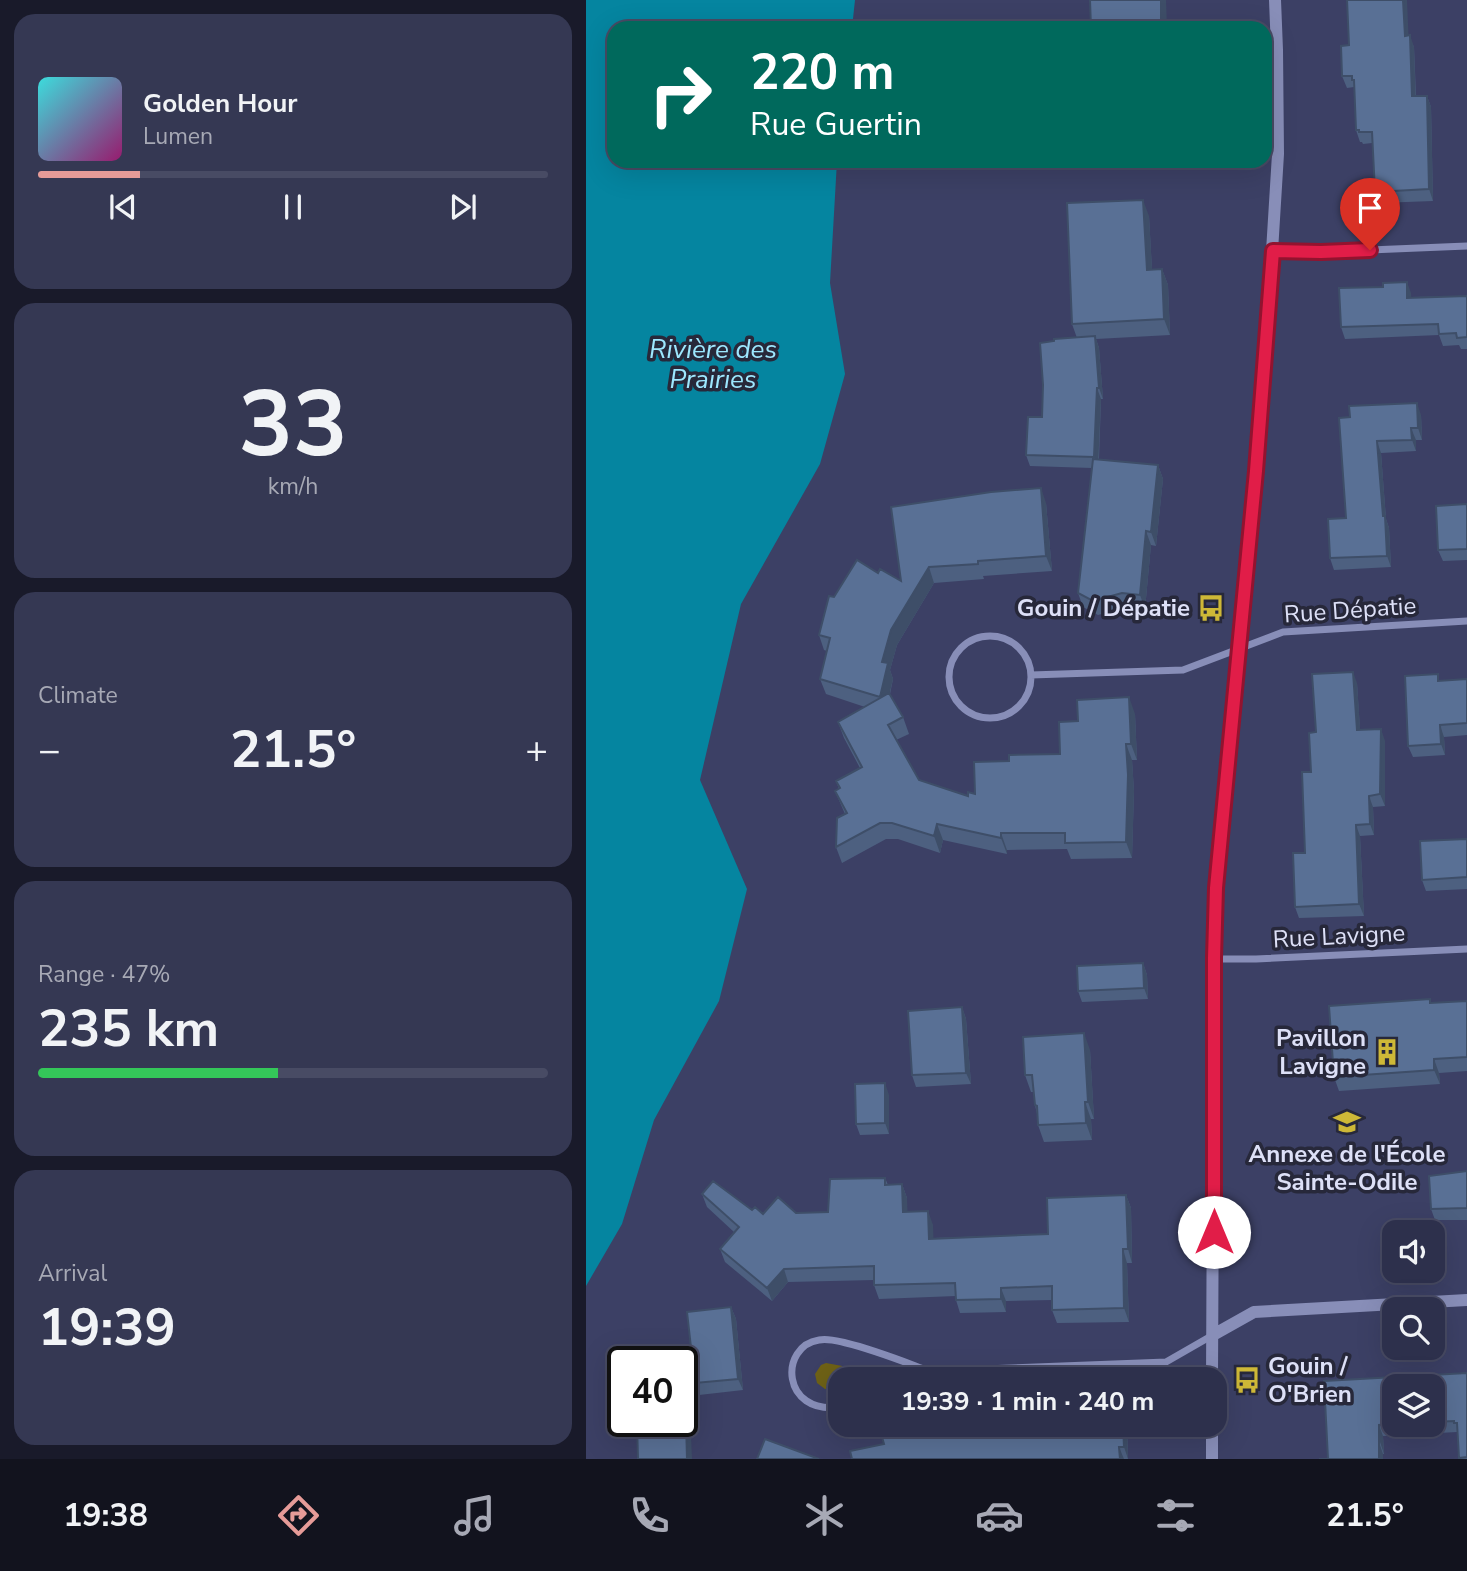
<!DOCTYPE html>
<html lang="en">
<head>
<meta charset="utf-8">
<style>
	:root { --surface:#2d304c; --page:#353853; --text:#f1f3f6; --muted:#a7a9b5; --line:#484b64; --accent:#e69b98 }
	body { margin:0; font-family:"Nunito Sans",sans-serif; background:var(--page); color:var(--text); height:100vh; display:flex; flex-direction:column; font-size:26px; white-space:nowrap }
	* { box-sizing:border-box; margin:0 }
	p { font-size:23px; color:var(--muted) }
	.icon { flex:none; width:38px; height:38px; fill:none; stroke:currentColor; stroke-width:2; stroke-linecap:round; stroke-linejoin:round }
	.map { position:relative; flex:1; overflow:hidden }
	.panel { display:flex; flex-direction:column; gap:14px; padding:14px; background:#191a2a; width:586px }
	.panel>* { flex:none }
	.guide { position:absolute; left:21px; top:21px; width:665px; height:147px; border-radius:21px; box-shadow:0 7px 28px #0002,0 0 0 2px var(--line); background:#00695c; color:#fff; overflow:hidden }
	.controls { position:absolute; left:796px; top:1220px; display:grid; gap:14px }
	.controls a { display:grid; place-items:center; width:63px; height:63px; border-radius:14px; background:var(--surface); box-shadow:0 7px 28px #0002,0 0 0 2px var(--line); font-size:35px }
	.speed { position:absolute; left:21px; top:1346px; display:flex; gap:14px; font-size:35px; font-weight:700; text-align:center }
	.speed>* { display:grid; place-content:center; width:91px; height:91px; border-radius:50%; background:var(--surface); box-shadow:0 7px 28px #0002,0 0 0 2px var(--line); line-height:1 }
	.speed .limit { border:4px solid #111; border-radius:10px; background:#fff; color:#111 }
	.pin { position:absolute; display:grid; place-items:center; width:60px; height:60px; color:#fff; margin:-72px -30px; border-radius:50% 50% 50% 0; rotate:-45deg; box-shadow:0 0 7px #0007 }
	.pin .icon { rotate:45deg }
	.me { position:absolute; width:77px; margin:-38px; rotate:0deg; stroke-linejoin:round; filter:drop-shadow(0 0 5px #0008) }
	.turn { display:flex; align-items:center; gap:24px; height:147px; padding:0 28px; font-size:32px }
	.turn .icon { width:91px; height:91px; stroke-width:2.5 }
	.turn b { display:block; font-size:49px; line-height:60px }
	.big { font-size:52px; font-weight:700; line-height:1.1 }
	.panel .widget { flex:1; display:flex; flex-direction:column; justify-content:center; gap:10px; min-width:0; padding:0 24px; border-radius:21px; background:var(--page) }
	.panel .dial { align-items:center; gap:0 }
	.dial b { font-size:91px; line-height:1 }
	.song { display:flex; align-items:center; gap:21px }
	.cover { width:84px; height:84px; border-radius:10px; background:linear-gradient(135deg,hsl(180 70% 55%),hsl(320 70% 35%)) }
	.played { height:7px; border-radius:4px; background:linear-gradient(90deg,var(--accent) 20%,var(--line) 20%) }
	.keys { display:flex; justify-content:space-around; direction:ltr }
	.heat { display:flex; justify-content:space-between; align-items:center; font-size:38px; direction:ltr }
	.charge { height:10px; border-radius:5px; background:linear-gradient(90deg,#34c759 47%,var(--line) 0) }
	.trip { position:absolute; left:242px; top:1367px; width:399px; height:70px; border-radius:21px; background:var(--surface); box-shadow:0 7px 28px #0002,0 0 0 2px var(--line); font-weight:700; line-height:70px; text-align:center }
	.menu { display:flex; height:112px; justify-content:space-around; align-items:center; background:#12131e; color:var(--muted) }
	.menu .icon { width:49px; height:49px }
	.menu .active { color:var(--accent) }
	.menu b { font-size:32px; color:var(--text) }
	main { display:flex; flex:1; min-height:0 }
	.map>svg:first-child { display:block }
	.green { fill:#6e6116 }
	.water { fill:#0585a0 }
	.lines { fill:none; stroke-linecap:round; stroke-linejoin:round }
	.minor { stroke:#888eb8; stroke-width:7 }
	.tertiary { stroke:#888eb8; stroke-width:12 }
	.wall { fill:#4d6080; fill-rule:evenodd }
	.shaded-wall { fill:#3e4e68 }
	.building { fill:#597095; stroke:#3e4e68; stroke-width:2 }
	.route-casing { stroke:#92132f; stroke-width:18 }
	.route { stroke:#e11d48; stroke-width:12 }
	.labels { text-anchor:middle; stroke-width:7; stroke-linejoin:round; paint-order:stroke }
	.poi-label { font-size:24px; font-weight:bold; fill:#dde0f7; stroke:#27283a; text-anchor:end }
	.street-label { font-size:24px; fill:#dde0f7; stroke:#27283a }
	.water-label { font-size:26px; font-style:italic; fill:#9de7fe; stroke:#27283a }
</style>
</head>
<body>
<main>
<section class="panel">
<div class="widget">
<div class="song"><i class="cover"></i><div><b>Golden Hour</b><p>Lumen</p></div></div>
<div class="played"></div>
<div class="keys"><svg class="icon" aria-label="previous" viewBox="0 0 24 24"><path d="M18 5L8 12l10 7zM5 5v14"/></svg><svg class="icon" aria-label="pause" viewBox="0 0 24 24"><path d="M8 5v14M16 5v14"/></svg><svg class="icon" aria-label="next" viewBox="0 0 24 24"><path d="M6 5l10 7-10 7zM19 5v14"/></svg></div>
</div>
<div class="widget dial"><b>33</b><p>km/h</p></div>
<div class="widget"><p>Climate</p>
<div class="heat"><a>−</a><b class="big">21.5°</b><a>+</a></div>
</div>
<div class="widget"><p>Range · 47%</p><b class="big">235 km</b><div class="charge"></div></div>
<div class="widget"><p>Arrival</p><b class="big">19:39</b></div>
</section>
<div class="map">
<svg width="881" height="1459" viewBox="0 0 881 1459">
	<rect width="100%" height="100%" fill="#3c4065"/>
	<!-- green -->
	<path class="green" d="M 240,1363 L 278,1370 L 282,1376 L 280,1379 L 254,1379 L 254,1387 L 239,1389 L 231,1383 L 229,1374 L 235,1365 Z"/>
	<!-- water -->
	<path class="water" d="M 0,0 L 269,0 L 266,28 L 28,28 L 28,161 L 251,161 L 244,283 L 259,374 L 234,464 L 155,604 L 114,780 L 161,889 L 133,1001 L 68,1120 L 36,1224 L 0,1286 Z"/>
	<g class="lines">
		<!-- minor -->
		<path class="minor" d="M 687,251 L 735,252 L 881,246
			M363 677a41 41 0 1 1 82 0a41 41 0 1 1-82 0Z
			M 445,675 L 597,670 L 697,632 L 881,621
			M 628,959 L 670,959 L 881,949
			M 326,1379 L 344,1371 L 580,1362 L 627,1335
			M 254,1407 C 195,1415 193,1346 233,1340 C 242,1338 251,1341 260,1343 C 289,1350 316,1361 343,1371"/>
		<!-- tertiary -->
		<path class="tertiary" d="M 627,1335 L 668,1312 L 881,1300
			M 626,1379 L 628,959 L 630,888 L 675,419 L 684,284 L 692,154 L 691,50 L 689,0
			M 626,1459 L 626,1424"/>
	</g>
	<!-- wall -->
	<path class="wall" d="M 822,35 L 828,47 L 830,96 L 841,96 L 845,107 L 847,201 L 793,203 L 789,192 L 786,143 L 777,144 L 776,142 L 774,142 L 770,130 L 768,87 L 761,88 L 756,76 L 763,45 Z
		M 563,216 L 566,270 L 576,269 L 582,285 L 584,335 L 510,339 L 513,348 L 517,399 L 515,399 L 513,459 L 572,465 L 577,479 L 570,546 L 565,545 L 559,609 L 541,607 L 512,615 L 497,607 L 492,593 L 506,468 L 444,466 L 440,455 L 456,417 L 468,341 L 491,338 L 486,324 Z
		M 797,287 L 825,293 L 825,297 L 881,296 L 881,349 L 875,349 L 873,345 L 857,346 L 853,335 L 759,339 L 755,327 Z
		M 835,415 L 836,440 L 830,440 L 830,451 L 795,453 L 800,519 L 803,528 L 805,567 L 748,570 L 744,558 L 760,518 L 753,418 Z
		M 460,503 L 466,571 L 397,576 L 398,579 L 348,583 L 311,645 L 304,670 L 307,679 L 304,694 L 317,717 L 323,734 L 310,740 L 333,780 L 382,796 L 389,794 L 423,761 L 474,754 L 492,721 L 549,714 L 551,760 L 546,760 L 548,791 L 546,858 L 485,859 L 481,849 L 421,850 L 421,854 L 357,840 L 354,853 L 312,839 L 300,839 L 256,863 L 250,847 L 259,814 L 249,791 L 253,789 L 250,781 L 274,768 L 258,738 L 252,722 L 279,707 L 240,694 L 234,679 L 241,651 L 238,650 L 233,635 L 248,597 L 292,573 L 315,581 Z
		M 881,504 L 881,560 L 857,561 L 852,550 Z
		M 881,679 L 881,735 L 858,737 L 859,755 L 827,757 L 822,746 L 854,681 Z
		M 771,683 L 774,730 L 799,741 L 799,806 L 787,807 L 788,835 L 774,836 L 778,916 L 713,918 L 709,907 L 719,853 L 730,732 Z
		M 881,839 L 881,889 L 840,891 L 836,880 Z
		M 557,963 L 561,975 L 562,999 L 496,1002 L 492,991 Z
		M 844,999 L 845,1003 L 881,1001 L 881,1071 L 853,1073 L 854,1084 L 753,1091 L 748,1077 Z
		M 376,1007 L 380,1019 L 385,1084 L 330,1087 L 326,1075 Z
		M 504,1050 L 508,1119 L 505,1119 L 506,1140 L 458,1142 L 452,1125 L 451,1114 L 449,1105 L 448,1092 L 445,1092 L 439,1075 Z
		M 303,1095 L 303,1134 L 274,1135 L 270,1124 Z
		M 881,1171 L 881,1220 L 849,1220 L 845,1209 Z
		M 299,1178 L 302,1185 L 316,1184 L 321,1198 L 321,1212 L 347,1225 L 347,1238 L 462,1234 L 540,1195 L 545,1208 L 546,1263 L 541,1263 L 543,1322 L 471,1323 L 466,1310 L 466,1300 L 420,1301 L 420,1312 L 374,1313 L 370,1300 L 370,1296 L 293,1299 L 288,1285 L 288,1280 L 202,1282 L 186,1301 L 139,1262 L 134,1249 L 148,1232 L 121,1207 L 116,1194 L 177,1214 L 242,1212 Z
		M 145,1307 L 150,1319 L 157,1390 L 113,1395 L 109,1383 Z
		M 881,1373 L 881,1459 L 873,1459 L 871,1432 L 797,1436 L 798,1454 L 742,1459 L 738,1381 ZM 847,1386 L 847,1424 L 808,1424 Z
		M 541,1424 L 542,1459 L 266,1459 Z"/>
	<!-- shaded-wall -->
	<path class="shaded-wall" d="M 575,0 L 580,0 L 581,28 L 575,28 Z
		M 817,0 L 821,0 L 823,47 L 819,36 Z
		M 824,35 L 828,47 L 830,108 L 826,96 Z
		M 841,96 L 845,107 L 847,201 L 843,189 Z
		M 557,200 L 563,216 L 567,286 L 561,270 Z
		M 576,269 L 582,285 L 584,335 L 578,319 Z
		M 821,282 L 825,293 L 826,309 L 821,298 Z
		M 509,336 L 513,348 L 517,399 L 513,388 Z
		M 511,388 L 515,399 L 512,468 L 508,457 Z
		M 831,403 L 835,415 L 836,440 L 832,428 Z
		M 825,428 L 830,440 L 830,451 L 826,440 Z
		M 791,441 L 795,453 L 800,519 L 803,528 L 805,567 L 801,556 Z
		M 572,465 L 577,479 L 570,546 L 565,532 Z
		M 455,488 L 460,503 L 466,571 L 460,556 Z
		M 560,531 L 565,545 L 559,609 L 554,595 Z
		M 343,567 L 348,583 L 311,645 L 304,670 L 307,679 L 299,713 L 294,697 L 296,662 L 305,630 Z
		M 767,672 L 771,683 L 775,742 L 771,730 Z
		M 543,697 L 549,714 L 551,760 L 545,744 Z
		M 854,725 L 858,737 L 859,755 L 855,744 Z
		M 795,729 L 799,741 L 799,806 L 794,794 Z
		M 540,744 L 546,760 L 548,791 L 546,858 L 540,842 Z
		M 783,796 L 787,807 L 788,835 L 784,824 Z
		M 351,824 L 357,840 L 354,853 L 348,836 Z
		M 770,825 L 774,836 L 778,916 L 773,904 Z
		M 415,833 L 421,850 L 421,854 L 415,838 Z
		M 557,963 L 561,975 L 562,999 L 558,988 Z
		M 376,1007 L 380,1019 L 385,1084 L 380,1073 Z
		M 498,1033 L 504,1050 L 508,1119 L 502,1102 Z
		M 848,1059 L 853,1073 L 854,1084 L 848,1070 Z
		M 299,1083 L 303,1095 L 303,1134 L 299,1123 Z
		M 499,1102 L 505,1119 L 506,1140 L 500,1123 Z
		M 316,1184 L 321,1198 L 322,1226 L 317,1212 Z
		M 540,1195 L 545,1208 L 546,1263 L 542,1249 Z
		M 342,1211 L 347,1225 L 348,1252 L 343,1239 Z
		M 537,1249 L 541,1263 L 543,1322 L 538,1308 Z
		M 198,1269 L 202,1282 L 186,1301 L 181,1288 Z
		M 415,1288 L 420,1301 L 420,1312 L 415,1299 Z
		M 145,1307 L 150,1319 L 157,1390 L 152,1379 Z
		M 100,1420 L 105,1435 L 106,1459 L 101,1459 Z
		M 537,1424 L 541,1424 L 542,1459 L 538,1447 Z
		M 793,1425 L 797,1436 L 798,1454 L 794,1442 Z
		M 793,1442 L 797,1454 L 797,1459 L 793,1459 Z
		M 533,1447 L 538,1459 L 534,1459 Z"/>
	<!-- building -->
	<path class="building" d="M 504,0 L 575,0 L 575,28 L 505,28 Z
		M 761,0 L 817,0 L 819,36 L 824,35 L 826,96 L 841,96 L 843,189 L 789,192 L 786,132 L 773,132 L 773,130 L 770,130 L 768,80 L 766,80 L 766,76 L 756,76 L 755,46 L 763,45 Z
		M 557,200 L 561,270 L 576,269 L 578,319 L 486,324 L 481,203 Z
		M 821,282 L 821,298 L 881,296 L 881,337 L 871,338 L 870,333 L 853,334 L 852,324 L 755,327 L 753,288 L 797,287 L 797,283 Z
		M 509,336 L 513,388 L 511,388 L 508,457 L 440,455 L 442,417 L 456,417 L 457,385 L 454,343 L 468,341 L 468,339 Z
		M 831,403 L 832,428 L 825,428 L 826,440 L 791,441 L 797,516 L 799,516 L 801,556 L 744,558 L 742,519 L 760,518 L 753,418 L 764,417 L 763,406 Z
		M 507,459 L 572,465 L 565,532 L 560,531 L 554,595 L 536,593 L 507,601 L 492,593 Z
		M 455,488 L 460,556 L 392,561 L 392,564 L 343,567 L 305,630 L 296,662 L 302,663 L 294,697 L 234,679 L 244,638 L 233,635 L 243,596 L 248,597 L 271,560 L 292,573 L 294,569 L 315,581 L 305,507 L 405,492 Z
		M 881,504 L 881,549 L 852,550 L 850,506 Z
		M 767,672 L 771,730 L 795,729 L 794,794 L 783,796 L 784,824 L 770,825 L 773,904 L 709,907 L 707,853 L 719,853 L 716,772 L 725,772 L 723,733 L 730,732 L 726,674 Z
		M 852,674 L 852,681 L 881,679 L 881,723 L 854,725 L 855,744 L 822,746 L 819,676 Z
		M 303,693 L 317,717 L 302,725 L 333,780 L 382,796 L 382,792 L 389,794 L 388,762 L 423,761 L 423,755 L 474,754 L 473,722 L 492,721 L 491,700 L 543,697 L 545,744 L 540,744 L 542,775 L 540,842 L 479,843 L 479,833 L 415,833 L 415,838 L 351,824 L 348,836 L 306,823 L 294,823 L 250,847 L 251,818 L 261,813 L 249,791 L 254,788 L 250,781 L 276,767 L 252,722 Z
		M 881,839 L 881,877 L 836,880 L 834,841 Z
		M 557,963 L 558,988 L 492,991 L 491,966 Z
		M 844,999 L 844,1003 L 881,1001 L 881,1057 L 848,1059 L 848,1070 L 748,1077 L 743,1006 Z
		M 376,1007 L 380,1073 L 326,1075 L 322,1011 Z
		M 498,1033 L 502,1102 L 499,1102 L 500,1123 L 452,1125 L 451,1106 L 449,1105 L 446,1075 L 439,1075 L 437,1037 Z
		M 299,1083 L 299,1123 L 270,1124 L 269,1084 Z
		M 881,1171 L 881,1208 L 845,1209 L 843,1176 Z
		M 299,1178 L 299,1185 L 316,1184 L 317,1212 L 342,1211 L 343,1239 L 462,1234 L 461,1198 L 540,1195 L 542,1249 L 537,1249 L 538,1308 L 466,1310 L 466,1286 L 415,1288 L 415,1299 L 370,1300 L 369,1283 L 288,1285 L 288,1266 L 198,1269 L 181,1288 L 134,1249 L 153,1227 L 116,1194 L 127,1181 L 166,1210 L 169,1207 L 177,1214 L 192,1197 L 210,1213 L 242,1212 L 244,1179 Z
		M 145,1307 L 152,1379 L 109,1383 L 101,1312 Z
		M 881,1373 L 881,1457 L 873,1458 L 871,1423 L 868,1423 L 868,1421 L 847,1422 L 847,1386 L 808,1386 L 808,1424 L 793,1425 L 793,1459 L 733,1459 L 742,1459 L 738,1381 Z
		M 96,1420 L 100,1420 L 101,1459 L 52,1459 L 51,1424 L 57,1424 L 57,1421 Z
		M 353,1424 L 537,1424 L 538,1447 L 533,1447 L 534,1459 L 266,1459 L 264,1451 L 298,1444 L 296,1437 Z
		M 179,1439 L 233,1459 L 171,1459 Z"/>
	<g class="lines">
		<defs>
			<path id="route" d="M 628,1232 L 628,958 L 630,888 L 670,471 L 687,251 L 735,252 L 784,250"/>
		</defs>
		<!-- route casing -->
		<use href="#route" class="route-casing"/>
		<!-- route -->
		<use href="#route" class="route"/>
	</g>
	<!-- icons -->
	<defs>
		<symbol id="bus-bare" viewBox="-9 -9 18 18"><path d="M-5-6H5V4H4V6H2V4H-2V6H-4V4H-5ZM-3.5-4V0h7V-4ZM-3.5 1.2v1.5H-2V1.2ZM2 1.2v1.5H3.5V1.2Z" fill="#ceb837" stroke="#27283a" stroke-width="2.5" paint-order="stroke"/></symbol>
		<symbol id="building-bare" viewBox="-9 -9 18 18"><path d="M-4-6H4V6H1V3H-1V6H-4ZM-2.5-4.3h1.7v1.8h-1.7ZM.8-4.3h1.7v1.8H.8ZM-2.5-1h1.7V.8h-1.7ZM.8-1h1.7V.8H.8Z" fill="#ceb837" stroke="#27283a" stroke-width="2.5" paint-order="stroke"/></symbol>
		<symbol id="school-bare" viewBox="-9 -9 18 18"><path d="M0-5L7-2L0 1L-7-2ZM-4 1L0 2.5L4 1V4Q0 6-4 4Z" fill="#ceb837" stroke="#27283a" stroke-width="2.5" paint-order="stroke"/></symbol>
	</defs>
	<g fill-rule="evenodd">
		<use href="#bus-bare" x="606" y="589" width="38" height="38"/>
		<use href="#building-bare" x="782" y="1033" width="38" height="38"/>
		<use href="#school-bare" x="742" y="1103" width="38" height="38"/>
		<use href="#bus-bare" x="642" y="1361" width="38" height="38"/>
	</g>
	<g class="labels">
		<!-- poi labels -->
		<g class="poi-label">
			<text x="604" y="616">Gouin / Dépatie</text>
			<text x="780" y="1046">Pavillon<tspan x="780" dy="28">Lavigne</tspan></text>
			<text x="761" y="1162" text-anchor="middle">Annexe de l'École<tspan x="761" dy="28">Sainte-Odile</tspan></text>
			<text x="682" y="1374" text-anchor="start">Gouin /<tspan x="682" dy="28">O'Brien</tspan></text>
		</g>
		<!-- street labels -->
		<g class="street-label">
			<text transform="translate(764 610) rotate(-4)" y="8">Rue Dépatie</text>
			<text transform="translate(753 936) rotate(-3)" y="8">Rue Lavigne</text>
		</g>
		<!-- water labels -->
		<g class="water-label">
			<text x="127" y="358">Rivière des<tspan x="127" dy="30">Prairies</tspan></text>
		</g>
	</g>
</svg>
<div class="controls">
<a><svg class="icon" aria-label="sound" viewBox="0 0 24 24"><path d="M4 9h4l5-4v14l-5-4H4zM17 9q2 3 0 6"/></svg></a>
<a><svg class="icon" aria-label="search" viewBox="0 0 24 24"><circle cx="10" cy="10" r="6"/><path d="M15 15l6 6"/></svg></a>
<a><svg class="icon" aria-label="layers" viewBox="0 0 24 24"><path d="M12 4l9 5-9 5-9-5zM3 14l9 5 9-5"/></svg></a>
</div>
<div class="speed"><div class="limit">40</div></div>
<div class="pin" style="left:784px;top:250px;background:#d93025"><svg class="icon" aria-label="arrive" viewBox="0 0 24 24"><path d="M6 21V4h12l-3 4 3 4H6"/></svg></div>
<svg class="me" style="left:628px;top:1232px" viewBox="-20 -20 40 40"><circle r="19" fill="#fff"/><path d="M0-13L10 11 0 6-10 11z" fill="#e11d48"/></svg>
<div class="trip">19:39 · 1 min · 240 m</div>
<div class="guide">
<div class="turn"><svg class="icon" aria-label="right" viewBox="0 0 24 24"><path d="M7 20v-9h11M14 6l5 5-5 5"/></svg><div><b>220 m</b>Rue Guertin</div></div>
</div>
</div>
</main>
<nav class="menu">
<b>19:38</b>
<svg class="icon active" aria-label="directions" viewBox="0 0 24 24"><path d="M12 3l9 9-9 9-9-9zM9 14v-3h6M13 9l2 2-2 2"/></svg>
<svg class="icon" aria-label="music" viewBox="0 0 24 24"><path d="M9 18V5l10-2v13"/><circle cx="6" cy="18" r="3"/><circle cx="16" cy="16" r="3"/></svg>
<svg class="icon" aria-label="phone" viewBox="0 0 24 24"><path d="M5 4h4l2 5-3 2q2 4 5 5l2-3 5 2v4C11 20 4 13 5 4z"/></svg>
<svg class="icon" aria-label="climate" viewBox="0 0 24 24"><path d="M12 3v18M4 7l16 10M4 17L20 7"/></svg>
<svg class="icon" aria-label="car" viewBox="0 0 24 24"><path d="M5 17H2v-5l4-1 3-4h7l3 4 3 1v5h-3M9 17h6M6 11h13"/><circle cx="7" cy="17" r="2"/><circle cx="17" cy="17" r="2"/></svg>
<svg class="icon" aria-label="filters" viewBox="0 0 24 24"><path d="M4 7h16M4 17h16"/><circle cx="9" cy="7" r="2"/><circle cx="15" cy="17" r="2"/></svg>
<b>21.5°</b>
</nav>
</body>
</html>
